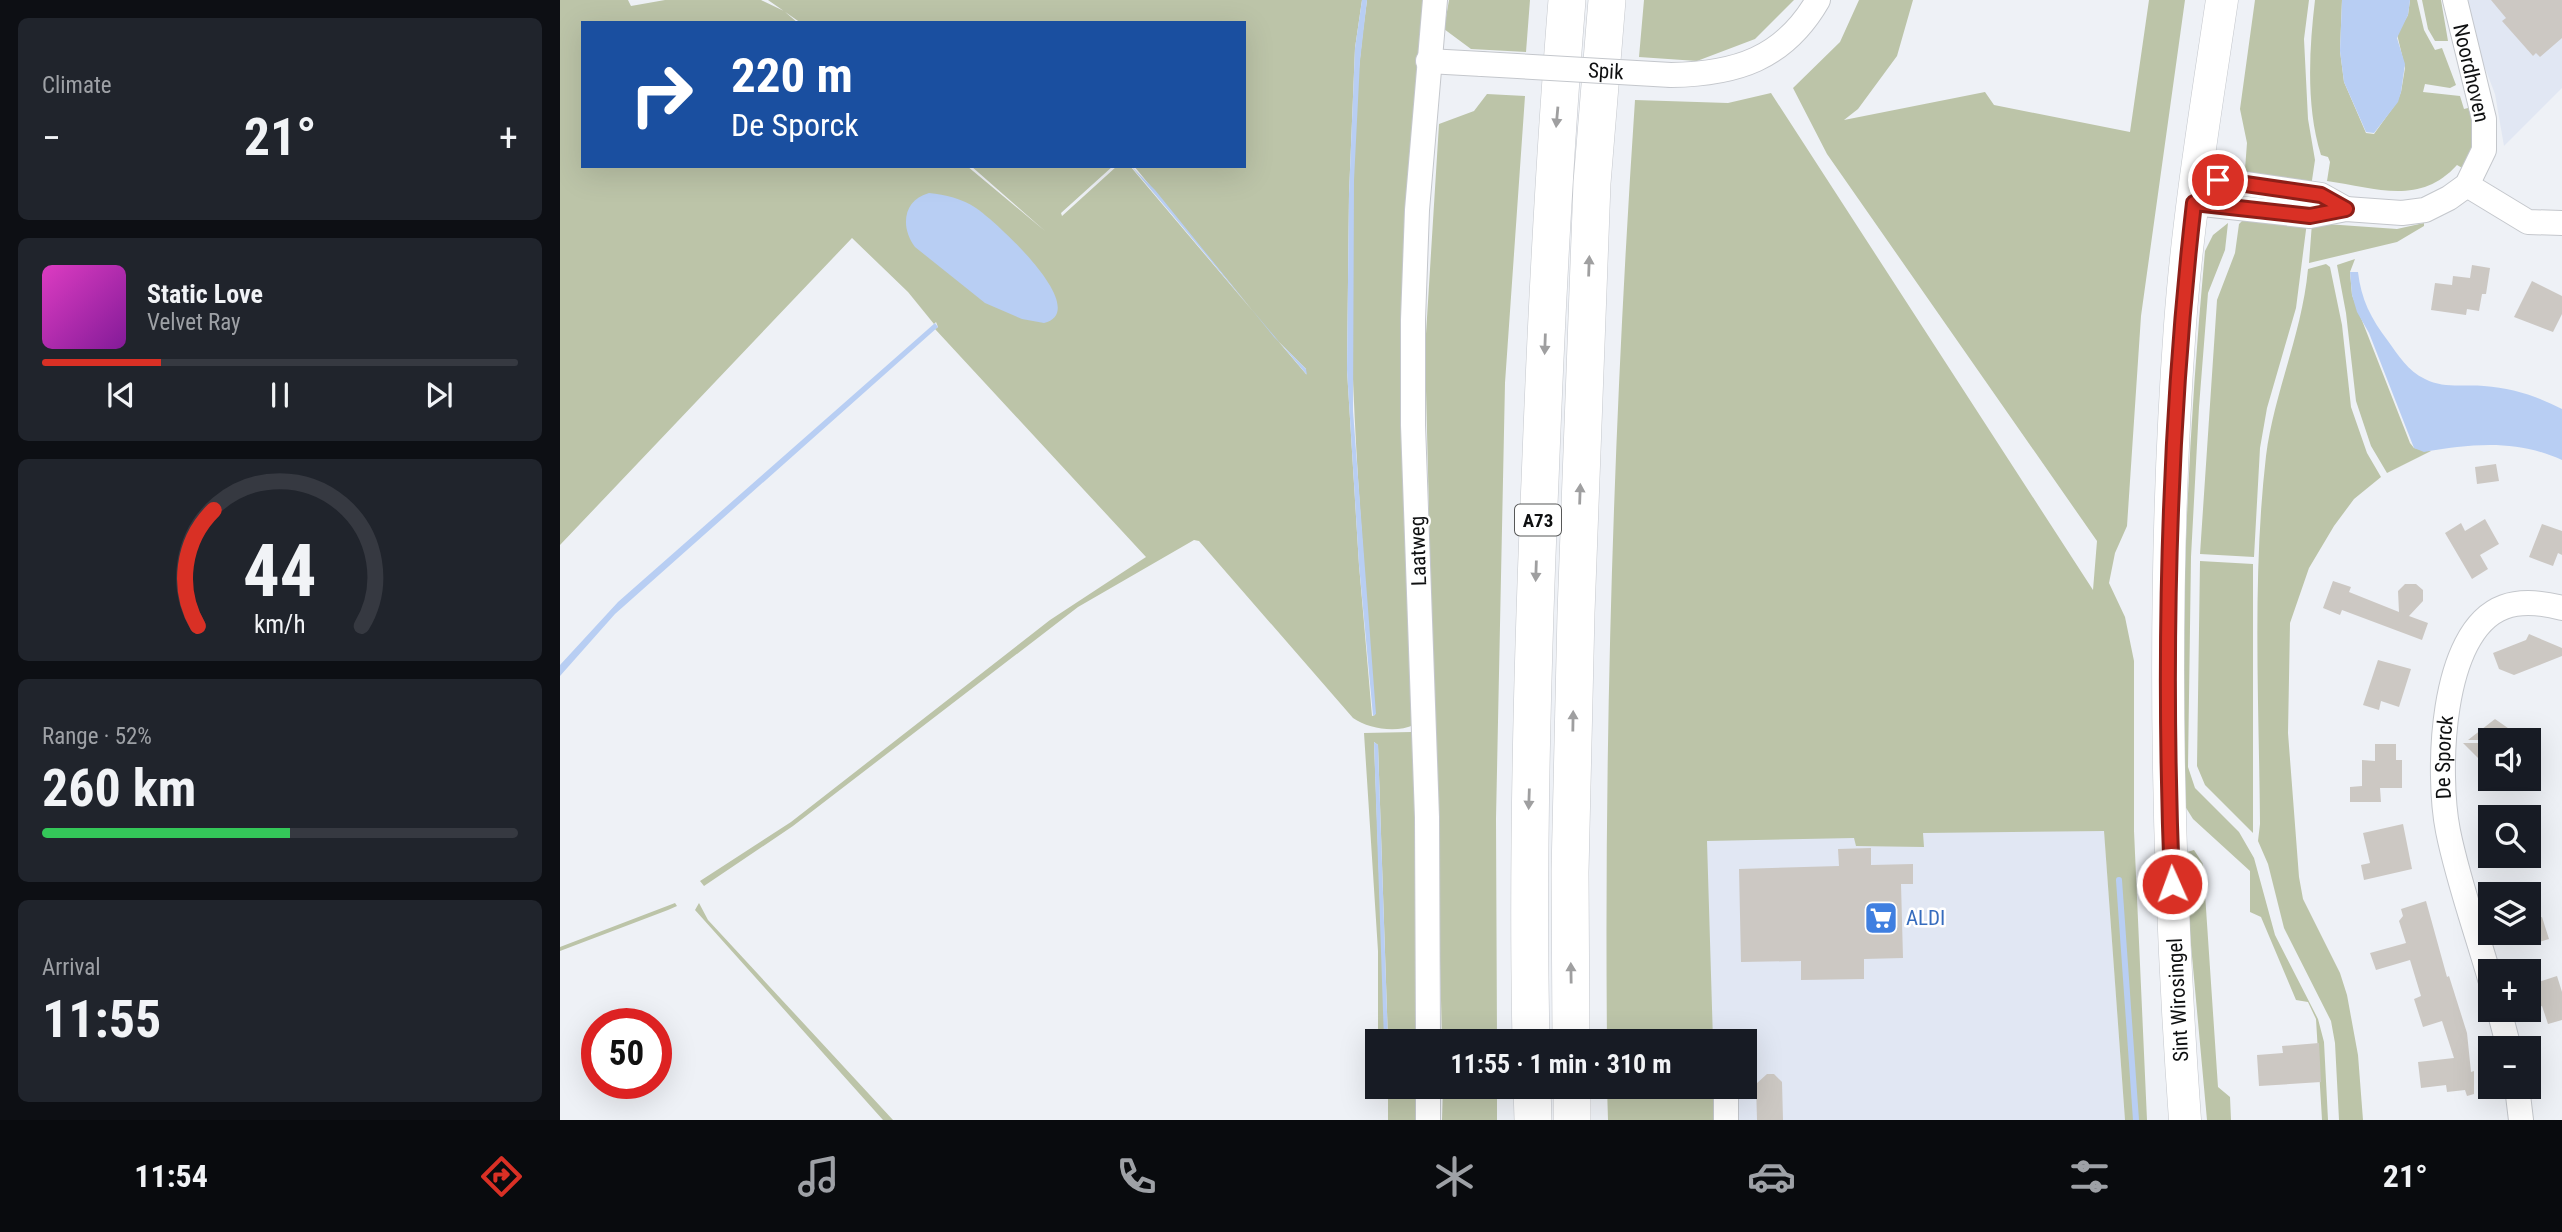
<!DOCTYPE html>
<html lang="en">
<head>
<meta charset="utf-8">
<style>
	:root { --surface:#171b24; --page:#20242c; --text:#f1f3f6; --muted:#9ea1a6; --line:#363941; --accent:#d93025 }
	body { margin:0; font-family:"Roboto Condensed",sans-serif; background:var(--page); color:var(--text); height:100vh; display:flex; flex-direction:column; font-size:26px; white-space:nowrap }
	* { box-sizing:border-box; margin:0 }
	p { font-size:23px; color:var(--muted) }
	.icon { flex:none; width:38px; height:38px; fill:none; stroke:currentColor; stroke-width:2; stroke-linecap:round; stroke-linejoin:round }
	.map { position:relative; flex:1; overflow:hidden }
	.details { display:flex; flex-direction:column; gap:18px; padding:18px; background:#0d0f14; width:560px }
	.details>* { flex:none }
	.top-card { position:absolute; left:21px; top:21px; width:665px; height:147px; border-radius:0px; box-shadow:0 7px 28px #0002; background:#1a4fa0; color:#fff; overflow:hidden }
	.tools { position:absolute; left:1918px; top:728px; display:grid; gap:14px }
	.tools a { display:grid; place-items:center; width:63px; height:63px; border-radius:0px; background:var(--surface); box-shadow:0 7px 28px #0002; font-size:35px }
	.speed { position:absolute; left:21px; top:1008px; display:flex; gap:14px; font-size:35px; font-weight:700; text-align:center }
	.speed>* { display:grid; place-content:center; width:91px; height:91px; border-radius:50%; background:var(--surface); box-shadow:0 7px 28px #0002; line-height:1 }
	.speed .limit { border:10px solid #d22; background:#fff; color:#111 }
	.pin { position:absolute; display:grid; place-items:center; width:60px; height:60px; color:#fff; margin:-30px; border:4px solid #fff; border-radius:50%; box-shadow:0 2px 7px #0007 }
	.me { position:absolute; width:77px; margin:-38px; rotate:358deg; stroke-linejoin:round; filter:drop-shadow(0 0 5px #0008) }
	.turn { display:flex; align-items:center; gap:24px; height:147px; padding:0 35px; font-size:32px }
	.turn .icon { width:91px; height:91px; stroke-width:2.5 }
	.turn b { display:block; font-size:49px; line-height:60px }
	.big { font-size:52px; font-weight:700; line-height:1.1 }
	.details .card { flex:1; display:flex; flex-direction:column; justify-content:center; gap:10px; min-width:0; padding:0 24px; border-radius:10px; background:var(--page) }
	.details .dial { align-items:center; gap:0 }
	.dial svg { height:182px; overflow:visible; fill:none; stroke:var(--line); stroke-width:7; stroke-linecap:round; text-anchor:middle }
	.dial text { fill:var(--text); stroke:none }
	.song { display:flex; align-items:center; gap:21px }
	.cover { width:84px; height:84px; border-radius:10px; background:linear-gradient(135deg,hsl(310 70% 55%),hsl(290 70% 35%)) }
	.played { height:7px; border-radius:4px; background:linear-gradient(90deg,var(--accent) 25%,var(--line) 25%) }
	.keys { display:flex; justify-content:space-around; direction:ltr }
	.heat { display:flex; justify-content:space-between; align-items:center; font-size:38px; direction:ltr }
	.charge { height:10px; border-radius:5px; background:linear-gradient(90deg,#34c759 52%,var(--line) 0) }
	.trip { position:absolute; left:805px; top:1029px; width:392px; height:70px; border-radius:0px; background:var(--surface); box-shadow:0 7px 28px #0002; font-weight:700; line-height:70px; text-align:center }
	.tab-bar { display:flex; height:112px; justify-content:space-around; align-items:center; background:#090b0e; color:var(--muted) }
	.tab-bar .icon { width:49px; height:49px }
	.tab-bar .selected { color:var(--accent) }
	.tab-bar b { font-size:32px; color:var(--text) }
	main { display:flex; flex:1; min-height:0 }
	.map>svg:first-child { display:block }
	.built { fill:#e1e7f3 }
	.green { fill:#bcc4a8 }
	.water { fill:#b8cef3 }
	.lines { fill:none; stroke-linecap:round; stroke-linejoin:round }
	.stream { stroke:#b8cef3; stroke-width:6 }
	.building { fill:#ccc8c3 }
	.minor-casing { stroke:#c4c7cc; stroke-width:26 }
	.major-casing { stroke:#c4c7cc; stroke-width:33 }
	.highway-casing { stroke:#c4c7cc; stroke-width:38 }
	.minor { stroke:#fff; stroke-width:24 }
	.major { stroke:#fff; stroke-width:32 }
	.highway { stroke:#fff; stroke-width:37 }
	.minor-bridge-casing { stroke:#c4c7cc; stroke-width:26; stroke-linecap:butt }
	.minor-bridge { stroke:#fff; stroke-width:24 }
	.oneway { fill:#9f9fa0 }
	.route-casing { stroke:#8d1f18; stroke-width:18 }
	.route { stroke:#d93025; stroke-width:12 }
	.labels { text-anchor:middle; stroke-width:5; stroke-linejoin:round; paint-order:stroke }
	.shield { fill:#fff; stroke:#575858; stroke-width:2 }
	.shield-label { font-size:19px; font-weight:bold; fill:#0f1011 }
	.street-label { font-size:21px; fill:#0f1011; stroke:#fff }
	.shop-label { font-size:21px; fill:#366cbe; stroke:#fff; text-anchor:start }
</style>
</head>
<body>
<main>
<section class="details">
<div class="card"><p>Climate</p>
<div class="heat"><a>−</a><b class="big">21°</b><a>+</a></div>
</div>
<div class="card">
<div class="song"><i class="cover"></i><div><b>Static Love</b><p>Velvet Ray</p></div></div>
<div class="played"></div>
<div class="keys"><svg class="icon" aria-label="previous" viewBox="0 0 24 24"><path d="M18 5L8 12l10 7zM5 5v14"/></svg><svg class="icon" aria-label="pause" viewBox="0 0 24 24"><path d="M8 5v14M16 5v14"/></svg><svg class="icon" aria-label="next" viewBox="0 0 24 24"><path d="M6 5l10 7-10 7zM19 5v14"/></svg></div>
</div>
<div class="card dial"><svg viewBox="0 0 100 80">
<path d="M14 69A42 42 0 1 1 86 69"/>
<path d="M14 69A42 42 0 0 1 21 18" stroke="#d93025"/>
<text x="50" y="56" font-size="32" font-weight="700">44</text>
<text x="50" y="72" font-size="11">km/h</text>
</svg></div>
<div class="card"><p>Range · 52%</p><b class="big">260 km</b><div class="charge"></div></div>
<div class="card"><p>Arrival</p><b class="big">11:55</b></div>
</section>
<div class="map">
<svg width="2002" height="1120" viewBox="0 0 2002 1120">
	<rect width="100%" height="100%" fill="#eef1f6"/>
	<!-- built -->
	<path class="built" d="M 1905,0 L 2002,0 L 2002,88 L 1944,146 L 1935,94 L 1903,11 Z
		M 1142,731 L 1544,829 L 1565,1120 L 1142,1120 L 1142,1087 L 1185,1087 L 1185,1041 L 1142,1041 Z"/>
	<!-- green -->
	<path class="green" d="M 0,0 L 68,0 L 71,6 L 105,0 L 201,0 L 224,11 L 238,23 L 23,23 L 23,166 L 407,166 L 485,231 L 411,166 L 553,166 L 501,213 L 502,216 L 557,166 L 570,166 L 746,374 L 746,369 L 714,337 L 574,166 L 684,166 L 684,23 L 241,23 L 208,0 L 802,0 L 795,48 L 789,194 L 787,370 L 799,565 L 812,716 L 815,715 C 798,479 774,237 807,0 L 865,0 L 854,725 C 836,733 809,729 793,718 L 639,541 L 634,540 L 518,607 L 233,826 L 144,886 L 140,881 L 231,822 L 490,620 L 586,557 L 375,329 L 378,327 L 376,322 L 374,324 L 348,292 L 292,238 L 0,545 Z
		M 889,0 L 970,0 L 966,52 L 911,49 L 884,29 Z
		M 1084,0 L 1234,0 L 1195,39 L 1137,61 L 1079,57 Z
		M 1299,0 L 1353,0 L 1337,56 L 1298,109 L 1284,120 L 1425,92 L 1434,105 L 1570,132 L 1589,0 L 1625,0 L 1581,316 L 1567,526 L 1555,553 L 1549,583 L 1565,617 L 1574,661 L 1574,831 L 1587,1120 L 1565,1120 L 1544,831 L 1363,833 L 1364,847 L 1296,846 L 1294,838 L 1147,841 L 1153,1041 L 1047,1041 C 1044,727 1054,414 1075,100 L 1168,103 L 1211,93 L 1533,590 L 1537,541 L 1267,154 L 1233,88 L 1280,42 Z
		M 1695,0 L 1749,0 L 1744,39 L 1748,119 L 1755,160 L 1751,187 L 1688,176 L 1685,169 L 1687,143 L 1680,109 Z
		M 1755,0 L 1782,0 L 1780,51 L 1784,82 L 1806,133 L 1814,134 L 1837,102 L 1841,92 L 1845,68 L 1837,34 L 1848,15 L 1850,0 L 1857,0 L 1864,30 L 1875,50 L 1882,48 L 1896,85 L 1890,88 L 1865,84 L 1863,92 L 1900,96 L 1904,109 L 1912,107 L 1913,146 L 1904,169 L 1897,165 C 1860,206 1816,188 1767,181 L 1770,162 L 1768,157 L 1761,155 C 1746,107 1749,50 1755,0 Z
		M 1862,0 L 1881,0 L 1888,41 L 1875,41 L 1868,29 Z
		M 927,94 L 965,96 L 945,383 L 936,819 L 937,1041 L 882,1041 L 865,350 L 879,124 L 914,111 Z
		M 1684,219 L 1747,222 L 1736,308 L 1707,408 L 1700,448 L 1694,557 L 1640,554 L 1657,300 L 1675,253 L 1679,224 Z
		M 1668,223 L 1665,250 L 1648,293 L 1639,407 L 1631,557 L 1628,767 L 1635,788 L 1679,832 L 1694,858 L 1715,935 L 1758,1019 L 1764,1042 L 1768,1120 L 1762,1120 L 1756,1019 L 1748,1002 L 1736,1000 L 1701,917 L 1690,912 L 1690,871 L 1633,819 L 1623,803 C 1620,618 1628,435 1645,251 L 1653,235 Z
		M 1752,223 L 1837,229 L 1864,223 L 1864,226 L 1837,242 L 1749,263 Z
		M 1795,259 L 1790,272 L 1792,295 L 1850,443 L 1854,448 L 1871,451 L 1827,473 L 1811,446 L 1796,401 L 1786,313 L 1777,265 Z
		M 1766,264 L 1770,267 L 1782,325 L 1791,407 L 1807,453 L 1821,477 L 1794,499 L 1774,526 L 1749,568 L 1730,623 L 1728,733 L 1739,877 L 1743,899 L 1780,973 L 1787,995 L 1798,1055 L 1803,1120 L 1779,1120 L 1775,1043 L 1771,1021 L 1724,928 L 1708,864 L 1698,841 L 1700,824 C 1699,702 1692,577 1706,456 C 1714,393 1742,334 1748,269 Z
		M 1640,561 L 1693,564 L 1693,833 L 1645,785 L 1637,766 Z
		M 851,732 L 854,734 L 859,1041 L 828,1041 L 818,745 L 814,742 L 824,1005 L 824,1041 L 818,1041 L 818,951 L 804,733 Z
		M 1634,850 L 1643,864 L 1658,1087 L 1670,1097 L 1671,1120 L 1647,1120 L 1623,858 L 1627,852 Z
		M 115,903 L 117,906 L 108,910 L 0,951 L 0,947 Z
		M 139,903 L 148,920 L 333,1120 L 323,1120 L 135,910 Z
		M 828,1087 L 859,1087 L 859,1120 L 828,1120 Z
		M 883,1087 L 937,1087 L 937,1120 L 882,1120 Z
		M 1047,1087 L 1154,1087 L 1154,1120 L 1048,1120 Z"/>
	<!-- water -->
	<path class="water" d="M 802,0 L 807,0 L 800,61 L 794,180 L 793,411 L 816,714 L 813,716 L 799,565 L 787,370 L 789,194 L 795,48 Z
		M 1782,0 L 1850,0 L 1848,15 L 1837,38 L 1845,64 L 1841,92 L 1838,102 L 1814,133 L 1806,132 L 1784,82 L 1780,51 Z
		M 571,166 L 595,190 L 714,337 L 746,369 L 747,375 Z
		M 369,193 C 386,195 401,198 416,208 C 433,219 534,310 484,323 L 462,319 L 425,303 L 355,247 C 340,227 343,200 369,193 Z
		M 1790,272 L 1798,272 C 1801,299 1811,319 1828,341 C 1838,355 1848,371 1865,379 C 1884,389 1904,384 1924,386 C 1952,388 1977,396 2002,409 L 2002,460 C 1956,439 1911,444 1864,452 L 1854,448 L 1809,333 L 1797,312 L 1792,295 Z
		M 375,323 L 378,327 L 55,614 L 0,676 L 0,665 L 58,602 Z
		M 814,742 L 818,745 L 828,1041 L 824,1041 Z"/>
	<g class="lines">
		<!-- stream -->
		<path class="stream" d="M 1559,880 L 1576,1120"/>
	</g>
	<!-- building -->
	<path class="building" d="M 1931,0 L 2002,0 L 2002,38 L 1980,57 L 1976,53 L 1973,56 L 1942,21 L 1946,18 Z
		M 1912,265 L 1930,268 L 1926,294 L 1922,294 L 1919,311 L 1907,309 L 1906,315 L 1871,310 L 1875,283 L 1892,285 L 1893,276 L 1910,278 Z
		M 1972,281 L 2002,296 L 2002,314 L 1993,332 L 1954,317 Z
		M 1936,464 L 1939,481 L 1917,484 L 1915,467 Z
		M 1925,519 L 1939,544 L 1920,555 L 1928,569 L 1912,579 L 1885,533 L 1901,523 L 1905,531 Z
		M 1982,524 L 2002,531 L 2002,555 L 1998,553 L 1993,566 L 1969,557 Z
		M 1773,581 L 1791,587 L 1789,592 L 1839,612 L 1838,591 L 1845,584 L 1856,584 L 1863,590 L 1863,601 L 1849,616 L 1868,623 L 1862,640 L 1782,610 L 1780,615 L 1763,608 Z
		M 1969,634 L 2002,648 L 2002,656 L 1954,675 L 1939,669 L 1933,653 L 1966,640 Z
		M 1818,660 L 1851,669 L 1839,707 L 1821,701 L 1819,710 L 1803,705 Z
		M 1935,719 L 1965,740 L 1908,740 Z
		M 1903,743 L 1930,743 L 1930,770 Z
		M 1815,744 L 1836,744 L 1836,760 L 1842,760 L 1842,788 L 1820,788 L 1821,802 L 1790,802 L 1790,787 L 1802,786 L 1802,760 L 1815,761 Z
		M 1843,824 L 1852,869 L 1804,880 L 1801,865 L 1810,863 L 1803,833 Z
		M 1311,848 L 1311,865 L 1353,864 L 1353,884 L 1341,884 L 1343,958 L 1304,959 L 1304,979 L 1241,980 L 1241,961 L 1181,962 L 1179,869 L 1279,866 L 1278,849 Z
		M 1866,901 L 1887,977 L 1889,976 L 1907,1033 L 1911,1072 L 1914,1071 L 1914,1094 L 1907,1096 L 1905,1090 L 1887,1092 L 1886,1085 L 1861,1088 L 1858,1062 L 1894,1058 L 1882,1021 L 1863,1027 L 1854,999 L 1861,996 L 1850,960 L 1816,970 L 1810,953 L 1846,943 L 1839,921 L 1843,916 L 1841,909 Z
		M 1982,917 L 1989,939 L 1969,945 L 1969,921 Z
		M 1997,976 L 2002,992 L 2002,1020 L 1988,1024 L 1982,1006 L 1974,1009 L 1969,985 Z
		M 1759,1043 L 1761,1082 L 1699,1086 L 1697,1055 L 1723,1053 L 1722,1046 Z
		M 1207,1074 L 1214,1074 L 1222,1082 L 1223,1120 L 1197,1120 L 1196,1084 Z"/>
	<g class="lines">
		<defs>
			<g id="minor">
				<path d="M 868,61 L 922,64"/>
				<path d="M 1111,75 C 1176,74 1224,59 1258,0"/>
				<path d="M 1637,177 L 1761,195 L 1786,209"/>
				<path d="M 1907,185 L 1968,222 L 2002,223"/>
				<path d="M 1634,203 L 1750,216 L 1786,209 L 1842,213 L 1865,210 L 1889,198 L 1907,185 L 1924,150 L 1924,119 L 1895,0"/>
				<path id="s1" d="M 1930,979 C 1916,930 1898,881 1888,831 C 1877,776 1879,631 1944,607 C 1963,600 1983,603 2002,608"/>
				<path d="M 1939,1010 L 1949,1048"/>
				<path d="M 868,1041 L 867,817 L 853,425 L 853,320 L 857,210 L 875,0"/>
				<path d="M 868,1087 L 868,1120"/>
				<path d="M 1166,1087 L 1166,1120"/>
				<path d="M 1957,1087 L 1961,1120"/>
			</g>
			<path id="major" d="M 1625,1120 C 1606,856 1601,589 1620,325 C 1628,216 1646,108 1662,0"/>
			<path id="highway" d="M 971,1041 C 967,854 972,668 980,481 C 986,320 994,160 1007,0
				M 1011,1041 L 1010,872 L 1016,613 L 1032,183 L 1047,0
				M 972,1087 L 973,1120
				M 1012,1087 L 1012,1120"/>
		</defs>
		<!-- minor casing -->
		<use href="#minor" class="minor-casing"/>
		<!-- major casing -->
		<use href="#major" class="major-casing"/>
		<!-- highway casing -->
		<use href="#highway" class="highway-casing"/>
		<!-- minor -->
		<use href="#minor" class="minor"/>
		<!-- major -->
		<use href="#major" class="major"/>
		<!-- highway -->
		<use href="#highway" class="highway"/>
		<defs>
			<g id="minor-bridge">
				<path id="s2" d="M 922,64 L 1111,75"/>
			</g>
		</defs>
		<!-- minor-bridge casing -->
		<use href="#minor-bridge" class="minor-bridge-casing"/>
		<!-- minor-bridge -->
		<use href="#minor-bridge" class="minor-bridge"/>
	</g>
	<!-- one-way arrows -->
	<defs><path id="oneway-solid" d="M-6-.8H1V-3.2L6.5 0L1 3.2V.8H-6Z" transform="scale(1.75)"/></defs>
	<g class="oneway">
		<use href="#oneway-solid" transform="translate(997 117) rotate(95)"/>
		<use href="#oneway-solid" transform="translate(1029 266) rotate(-88)"/>
		<use href="#oneway-solid" transform="translate(985 344) rotate(92)"/>
		<use href="#oneway-solid" transform="translate(1020 494) rotate(-88)"/>
		<use href="#oneway-solid" transform="translate(976 571) rotate(92)"/>
		<use href="#oneway-solid" transform="translate(1013 721) rotate(-89)"/>
		<use href="#oneway-solid" transform="translate(969 799) rotate(92)"/>
		<use href="#oneway-solid" transform="translate(1011 973) rotate(-91)"/>
	</g>
	<g class="lines">
		<defs>
			<path id="route" d="M 1612,884 C 1603,657 1608,428 1634,203 L 1750,216 L 1786,209 L 1761,195 L 1658,180"/>
		</defs>
		<!-- route casing -->
		<use href="#route" class="route-casing"/>
		<!-- route -->
		<use href="#route" class="route"/>
	</g>
	<!-- icons -->
	<defs>
		<symbol id="supermarket-square" viewBox="-11 -11 22 22"><rect x="-9" y="-9" width="18" height="18" rx="4" fill="#3f7fe0" stroke="#fff"/><path d="M-6-5.5h2.5l.6 2H6L4.5 2H-2.5L-4.4-4H-6ZM-1.5 3.2a1.3 1.3 0 1 0 .1 0ZM3 3.2a1.3 1.3 0 1 0 .1 0Z" fill="#fff"/></symbol>
	</defs>
	<g fill-rule="evenodd">
		<use href="#supermarket-square" x="1302" y="899" width="38" height="38"/>
	</g>
	<g class="labels">
		<!-- shield labels -->
		<rect class="shield" x="955" y="504.5" width="46" height="31" rx="5"/>
		<g class="shield-label">
			<text x="978" y="527">A73</text>
		</g>
		<!-- street labels -->
		<g class="street-label">
			<text dy="7" stroke="none"><textPath href="#s2" startOffset="124">Spik</textPath></text>
			<text transform="translate(1911 73) rotate(77)" y="7">Noordhoven</text>
			<text transform="translate(858 551) rotate(-92)" y="7">Laatweg</text>
			<text dy="7" stroke="none"><textPath href="#s1" startOffset="228">De Sporck</textPath></text>
			<text transform="translate(1618 1000) rotate(-93)" y="7">Sint Wirosingel</text>
		</g>
		<!-- shop labels -->
		<g class="shop-label">
			<text x="1346" y="925">ALDI</text>
		</g>
	</g>
</svg>
<div class="tools">
<a><svg class="icon" aria-label="sound" viewBox="0 0 24 24"><path d="M4 9h4l5-4v14l-5-4H4zM17 9q2 3 0 6"/></svg></a>
<a><svg class="icon" aria-label="search" viewBox="0 0 24 24"><circle cx="10" cy="10" r="6"/><path d="M15 15l6 6"/></svg></a>
<a><svg class="icon" aria-label="layers" viewBox="0 0 24 24"><path d="M12 4l9 5-9 5-9-5zM3 14l9 5 9-5"/></svg></a>
<a>+</a>
<a>−</a>
</div>
<div class="speed"><div class="limit">50</div></div>
<div class="pin" style="left:1658px;top:180px;background:#d93025"><svg class="icon" aria-label="arrive" viewBox="0 0 24 24"><path d="M6 21V4h12l-3 4 3 4H6"/></svg></div>
<svg class="me" style="left:1612px;top:884px" viewBox="-20 -20 40 40"><circle r="17" fill="#d93025" stroke="#fff" stroke-width="3"/><path d="M0-11L8 9 0 5-8 9z" fill="#fff"/></svg>
<div class="trip">11:55 · 1 min · 310 m</div>
<div class="top-card">
<div class="turn"><svg class="icon" aria-label="right" viewBox="0 0 24 24"><path d="M7 20v-9h11M14 6l5 5-5 5"/></svg><div><b>220 m</b>De Sporck</div></div>
</div>
</div>
</main>
<nav class="tab-bar">
<b>11:54</b>
<svg class="icon selected" aria-label="directions" viewBox="0 0 24 24"><path d="M12 3l9 9-9 9-9-9zM9 14v-3h6M13 9l2 2-2 2"/></svg>
<svg class="icon" aria-label="music" viewBox="0 0 24 24"><path d="M9 18V5l10-2v13"/><circle cx="6" cy="18" r="3"/><circle cx="16" cy="16" r="3"/></svg>
<svg class="icon" aria-label="phone" viewBox="0 0 24 24"><path d="M5 4h4l2 5-3 2q2 4 5 5l2-3 5 2v4C11 20 4 13 5 4z"/></svg>
<svg class="icon" aria-label="climate" viewBox="0 0 24 24"><path d="M12 3v18M4 7l16 10M4 17L20 7"/></svg>
<svg class="icon" aria-label="car" viewBox="0 0 24 24"><path d="M5 17H2v-5l4-1 3-4h7l3 4 3 1v5h-3M9 17h6M6 11h13"/><circle cx="7" cy="17" r="2"/><circle cx="17" cy="17" r="2"/></svg>
<svg class="icon" aria-label="filters" viewBox="0 0 24 24"><path d="M4 7h16M4 17h16"/><circle cx="9" cy="7" r="2"/><circle cx="15" cy="17" r="2"/></svg>
<b>21°</b>
</nav>
</body>
</html>
